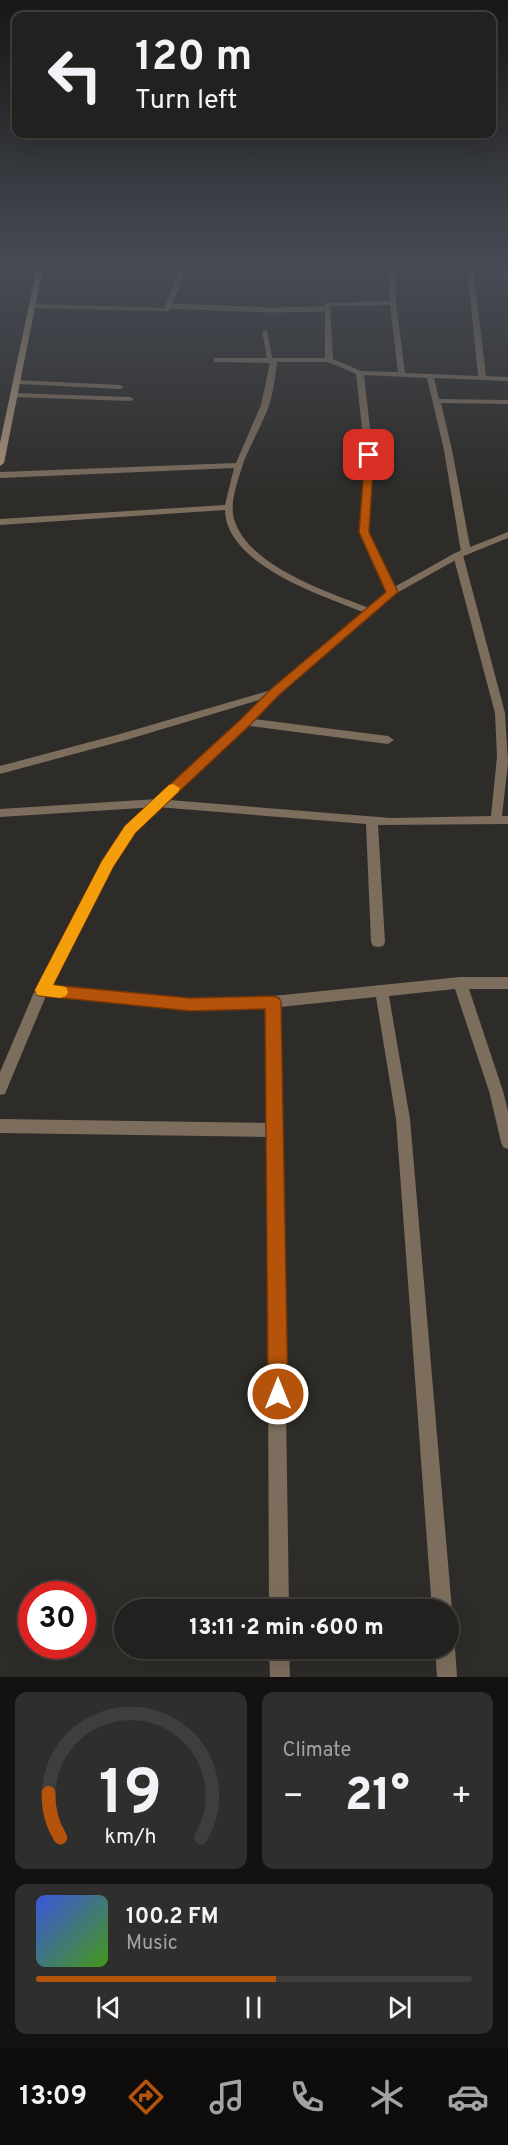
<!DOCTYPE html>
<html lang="en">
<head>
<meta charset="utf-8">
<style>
	:root { --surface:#22211f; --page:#2e2e2c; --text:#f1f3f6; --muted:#a2a3a4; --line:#3f3e3d; --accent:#b45309 }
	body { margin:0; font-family:Overpass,sans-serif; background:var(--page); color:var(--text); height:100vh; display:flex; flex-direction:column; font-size:22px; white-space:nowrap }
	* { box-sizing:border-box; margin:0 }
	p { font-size:20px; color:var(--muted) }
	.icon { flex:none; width:33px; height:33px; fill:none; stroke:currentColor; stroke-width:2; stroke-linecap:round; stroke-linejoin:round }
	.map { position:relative; height:1677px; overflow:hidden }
	.details { display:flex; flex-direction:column; gap:15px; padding:15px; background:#131211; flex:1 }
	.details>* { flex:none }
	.hud { position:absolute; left:12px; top:12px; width:484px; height:126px; border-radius:12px; box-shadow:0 6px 24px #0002,0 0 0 2px var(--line); background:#22211f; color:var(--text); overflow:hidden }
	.speed { position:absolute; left:18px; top:1581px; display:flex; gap:12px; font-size:30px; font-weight:700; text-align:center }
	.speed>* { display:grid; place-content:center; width:78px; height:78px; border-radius:50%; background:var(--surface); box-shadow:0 6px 24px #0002,0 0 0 2px var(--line); line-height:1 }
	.speed .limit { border:9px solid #d22; background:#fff; color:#111 }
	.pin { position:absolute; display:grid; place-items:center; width:51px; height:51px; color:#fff; margin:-26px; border-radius:12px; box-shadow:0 3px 9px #0006 }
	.me { position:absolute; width:66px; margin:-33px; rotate:0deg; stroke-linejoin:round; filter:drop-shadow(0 0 4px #0008) }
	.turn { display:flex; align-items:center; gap:21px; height:126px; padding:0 24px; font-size:27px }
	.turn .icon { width:78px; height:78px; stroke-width:2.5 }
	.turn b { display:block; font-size:42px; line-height:51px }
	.big { font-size:45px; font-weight:800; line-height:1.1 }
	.details .widget { flex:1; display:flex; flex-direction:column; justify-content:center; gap:9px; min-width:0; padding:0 21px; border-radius:12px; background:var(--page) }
	.details .dial { align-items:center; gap:0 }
	.dial svg { height:156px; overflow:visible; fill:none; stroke:var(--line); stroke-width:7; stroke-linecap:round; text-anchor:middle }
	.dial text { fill:var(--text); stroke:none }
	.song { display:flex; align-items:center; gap:18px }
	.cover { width:72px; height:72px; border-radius:9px; background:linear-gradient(135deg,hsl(230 70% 55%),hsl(100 70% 35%)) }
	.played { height:6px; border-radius:3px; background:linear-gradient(90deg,var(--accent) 55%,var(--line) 55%) }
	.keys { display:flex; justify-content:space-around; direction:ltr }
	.heat { display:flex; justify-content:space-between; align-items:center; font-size:33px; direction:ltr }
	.details .tiles { flex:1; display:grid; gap:15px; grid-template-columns:1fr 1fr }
	.widget:last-child { grid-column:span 2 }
	.trip { position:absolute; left:114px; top:1599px; width:345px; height:60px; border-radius:30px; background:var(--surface); box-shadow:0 6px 24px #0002,0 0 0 2px var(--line); font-weight:800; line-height:60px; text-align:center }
	.tabs { display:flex; height:96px; justify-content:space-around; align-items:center; background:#0e0d0c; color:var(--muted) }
	.tabs .icon { width:42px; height:42px }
	.tabs .selected { color:var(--accent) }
	.tabs b { font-size:27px; color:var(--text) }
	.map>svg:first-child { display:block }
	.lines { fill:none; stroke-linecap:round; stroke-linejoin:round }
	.service { stroke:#7d6d5d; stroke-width:5 }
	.minor { fill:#7d6d5d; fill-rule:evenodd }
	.tertiary { fill:#7d6d5d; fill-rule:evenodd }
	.secondary { fill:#ab9278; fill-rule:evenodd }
	.route { fill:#b45309; stroke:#753606; stroke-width:1.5 }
	.slow { fill:#f59e0b }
</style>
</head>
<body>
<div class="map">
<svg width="508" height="1677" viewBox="0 0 508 1677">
	<rect width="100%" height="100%" fill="#2e2c29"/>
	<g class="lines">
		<!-- service -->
		<path class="service" d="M 170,306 L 270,310 L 327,309
			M 265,333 L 270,361"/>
		<!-- minor -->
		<path class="minor" d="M 182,267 L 188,267 L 169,311 L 33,308 L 30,306 L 33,304 L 164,308 Z
			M 389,267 L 395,267 L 396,303 L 405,373 L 478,376 L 467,267 L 473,267 L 486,376 L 508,377 L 508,381 L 434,378 L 439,399 L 508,400 L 508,404 L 441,403 L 452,450 L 471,552 L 469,554 L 466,555 L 461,552 L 444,450 L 427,378 L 364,375 L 373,455 L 369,532 L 397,592 L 395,594 L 389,594 L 359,532 L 365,455 L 356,374 L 328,362 L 277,362 C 275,379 273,396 267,411 C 260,428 251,444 244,461 C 239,478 229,501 234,519 C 248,567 331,593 372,609 L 372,613 L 366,613 C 323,596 226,565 225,510 L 0,525 L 0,519 L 225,505 L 234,468 L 0,478 L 0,472 L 236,463 L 261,405 L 270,363 L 217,362 L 214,362 L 214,358 L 325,358 L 325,303 L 390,301 ZM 390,305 L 398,372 L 361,371 L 333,359 L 330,306 Z
			M 502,267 L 508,267 L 508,280 L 505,278 Z
			M 15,380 L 120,385 L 124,387 L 120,389 L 18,384 L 15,384 Z
			M 12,393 L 130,397 L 134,399 L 130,401 L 15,397 L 12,397 Z
			M 458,552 L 463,555 L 505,713 L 508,763 L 502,816 L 508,816 L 508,824 L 378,825 L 385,942 L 383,946 L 378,947 L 373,946 L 371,942 L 366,824 L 157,807 L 0,817 L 0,809 L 157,799 L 391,818 L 491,816 L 497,757 L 495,713 L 453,555 Z
			M 275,689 L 279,690 L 280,692 L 279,694 L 126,740 L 0,774 L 0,766 L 120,734 Z
			M 246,718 L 388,736 L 394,740 L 388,744 L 242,725 L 241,722 Z
			M 460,977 L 508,977 L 508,989 L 469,989 L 503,1091 L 508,1111 L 508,1149 L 503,1147 L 501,1142 L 489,1091 L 455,989 L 389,996 L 410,1119 L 452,1610 L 448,1617 L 448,1610 L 432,1610 L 396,1119 L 376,997 L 280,1007 L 282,1126 L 283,1130 L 282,1134 L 289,1610 L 269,1610 L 267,1137 L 0,1133 L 0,1119 L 267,1123 L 266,1008 L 190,1010 L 42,996 L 37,994 L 35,990 L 37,986 L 42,984 L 190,998 L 273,996 Z
			M 448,1640 L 452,1641 L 455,1648 L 457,1677 L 437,1677 L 435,1648 L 448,1648 Z
			M 269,1648 L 289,1648 L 290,1677 L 270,1677 Z"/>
		<!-- tertiary -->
		<path class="tertiary" d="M 508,532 L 508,538 L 461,557 L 395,594 L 279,694 L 250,725 L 134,832 L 112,866 L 48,991 L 7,1089 L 5,1094 L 0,1095 L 0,1072 L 35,990 L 103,861 L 126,826 L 242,719 L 271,690 L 389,590 L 455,553 Z"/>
		<!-- secondary -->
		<path class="secondary" d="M 37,267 L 43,267 L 4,463 L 0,466 L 0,443 Z"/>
	</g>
	<!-- sky -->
	<linearGradient id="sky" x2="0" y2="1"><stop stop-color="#191817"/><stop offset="0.53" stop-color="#464b54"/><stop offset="1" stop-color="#464b54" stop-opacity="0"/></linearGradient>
	<rect width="508" height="501" fill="url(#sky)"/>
	<!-- route -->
	<path class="route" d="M 369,452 L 374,455 L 369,532 L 398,592 L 279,695 L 250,725 L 135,833 L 113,867 L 53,985 L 190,998 L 273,996 L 279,998 L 281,1002 L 288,1394 L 285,1400 L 278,1403 L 271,1400 L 268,1394 L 265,1009 L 190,1011 L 42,996 L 37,995 L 35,990 L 102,861 L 125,826 L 241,719 L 271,689 L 386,592 L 359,532 L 365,455 Z"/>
	<!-- slow -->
	<path class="slow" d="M 173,784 L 180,788 L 178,792 L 135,833 L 113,867 L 53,985 L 66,987 L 68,992 L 66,996 L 60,998 L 37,995 L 35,990 L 102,861 L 125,826 L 169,785 Z"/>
</svg>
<div class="speed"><div class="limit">30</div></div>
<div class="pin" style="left:369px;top:455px;background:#d93025"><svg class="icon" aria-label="arrive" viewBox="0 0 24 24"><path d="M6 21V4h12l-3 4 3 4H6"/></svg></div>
<svg class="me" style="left:278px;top:1394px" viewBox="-20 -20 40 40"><circle r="17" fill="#b45309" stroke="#fff" stroke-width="3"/><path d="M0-11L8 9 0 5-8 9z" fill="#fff"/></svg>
<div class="trip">13:11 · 2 min · 600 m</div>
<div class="hud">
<div class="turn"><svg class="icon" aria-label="left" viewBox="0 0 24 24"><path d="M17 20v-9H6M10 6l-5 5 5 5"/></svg><div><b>120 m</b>Turn left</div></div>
</div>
</div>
<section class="details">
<div class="tiles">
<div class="widget dial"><svg viewBox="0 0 100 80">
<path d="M14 69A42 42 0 1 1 86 69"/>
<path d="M14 69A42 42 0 0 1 8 46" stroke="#b45309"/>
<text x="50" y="56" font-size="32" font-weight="700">19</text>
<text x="50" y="72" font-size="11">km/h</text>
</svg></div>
<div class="widget"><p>Climate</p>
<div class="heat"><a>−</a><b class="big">21°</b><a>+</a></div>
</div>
<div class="widget">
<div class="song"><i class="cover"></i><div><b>100.2 FM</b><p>Music</p></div></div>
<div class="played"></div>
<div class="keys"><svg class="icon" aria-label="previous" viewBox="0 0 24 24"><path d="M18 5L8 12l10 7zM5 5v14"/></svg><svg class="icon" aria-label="pause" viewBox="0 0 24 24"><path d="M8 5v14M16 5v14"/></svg><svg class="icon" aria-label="next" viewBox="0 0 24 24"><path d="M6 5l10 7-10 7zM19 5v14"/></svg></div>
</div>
</div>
</section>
<nav class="tabs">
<b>13:09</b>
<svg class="icon selected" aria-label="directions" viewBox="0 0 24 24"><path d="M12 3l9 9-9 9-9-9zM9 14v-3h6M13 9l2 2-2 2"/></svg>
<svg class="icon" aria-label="music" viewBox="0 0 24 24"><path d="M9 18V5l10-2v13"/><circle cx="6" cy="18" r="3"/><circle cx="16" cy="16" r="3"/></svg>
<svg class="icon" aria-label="phone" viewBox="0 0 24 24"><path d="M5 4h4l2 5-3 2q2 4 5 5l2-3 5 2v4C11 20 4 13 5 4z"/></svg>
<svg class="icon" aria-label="climate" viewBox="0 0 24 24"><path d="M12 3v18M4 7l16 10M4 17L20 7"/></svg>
<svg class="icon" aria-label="car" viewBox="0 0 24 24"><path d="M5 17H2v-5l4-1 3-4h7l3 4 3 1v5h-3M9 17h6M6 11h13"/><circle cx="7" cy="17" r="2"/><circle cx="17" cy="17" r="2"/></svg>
</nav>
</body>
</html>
